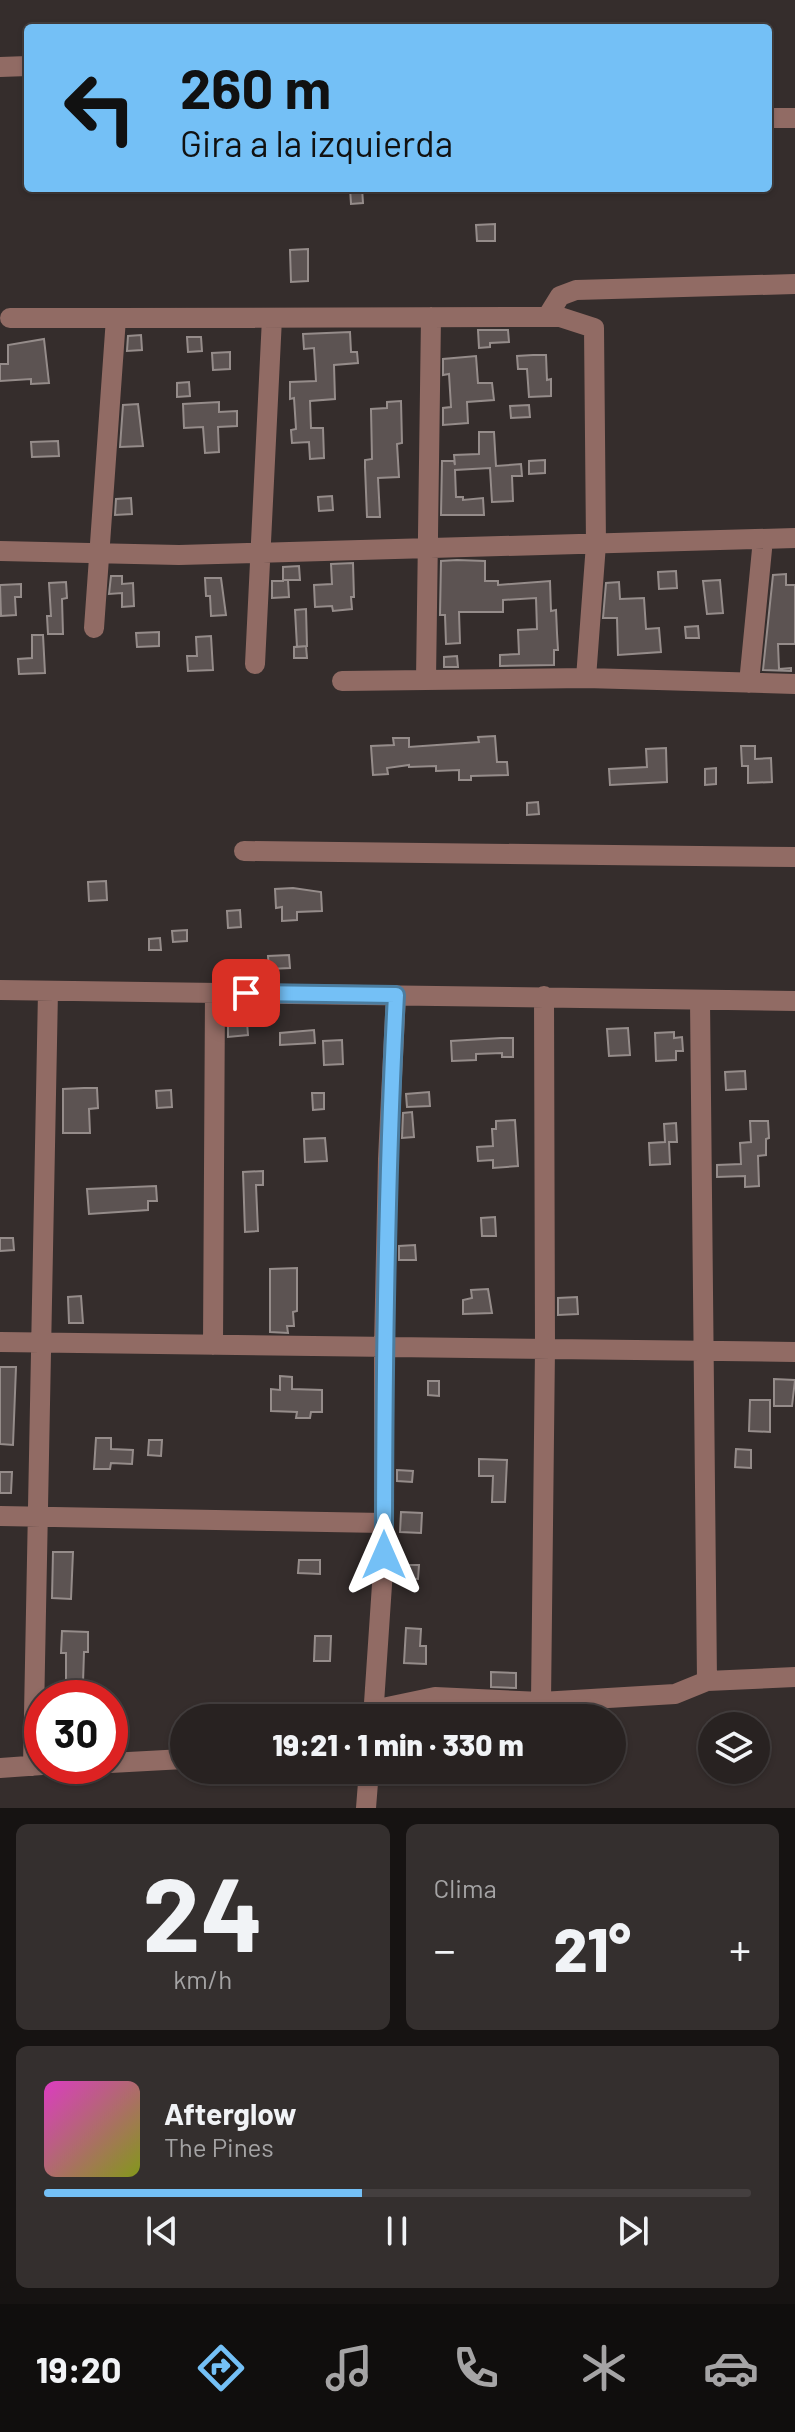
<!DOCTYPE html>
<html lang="es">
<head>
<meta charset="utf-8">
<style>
	:root { --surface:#282221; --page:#342f2e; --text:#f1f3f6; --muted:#a5a4a5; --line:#443f3f; --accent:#74c0f6 }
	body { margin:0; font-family:Barlow,sans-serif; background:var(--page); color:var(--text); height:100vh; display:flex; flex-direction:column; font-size:30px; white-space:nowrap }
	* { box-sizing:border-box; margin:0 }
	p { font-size:26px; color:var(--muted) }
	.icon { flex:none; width:44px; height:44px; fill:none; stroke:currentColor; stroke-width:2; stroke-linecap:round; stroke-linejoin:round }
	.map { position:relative; height:1808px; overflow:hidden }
	.drawer { display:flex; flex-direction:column; gap:16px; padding:16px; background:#161312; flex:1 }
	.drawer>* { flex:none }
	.top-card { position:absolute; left:24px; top:24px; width:748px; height:168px; border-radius:8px; box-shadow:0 2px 6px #0004,0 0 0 2px var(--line); background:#74c0f6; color:#111; overflow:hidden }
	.tools { position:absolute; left:698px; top:1712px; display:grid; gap:16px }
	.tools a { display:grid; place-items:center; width:72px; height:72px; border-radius:50%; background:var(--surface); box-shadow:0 2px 6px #0004,0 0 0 2px var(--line); font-size:40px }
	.speed { position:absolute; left:24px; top:1680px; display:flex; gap:16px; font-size:40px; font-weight:700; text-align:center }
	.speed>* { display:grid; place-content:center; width:104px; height:104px; border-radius:50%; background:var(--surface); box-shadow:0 2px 6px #0004,0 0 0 2px var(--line); line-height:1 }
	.speed .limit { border:12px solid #d22; background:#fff; color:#111 }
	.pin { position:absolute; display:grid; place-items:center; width:68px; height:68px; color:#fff; margin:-34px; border-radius:16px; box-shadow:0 4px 12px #0006 }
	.me { position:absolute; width:88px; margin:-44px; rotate:0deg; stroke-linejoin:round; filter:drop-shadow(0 0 6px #0008) }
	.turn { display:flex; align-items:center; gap:28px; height:168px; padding:0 24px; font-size:36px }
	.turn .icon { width:104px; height:104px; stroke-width:2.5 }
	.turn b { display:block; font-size:56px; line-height:68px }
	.big { font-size:60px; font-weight:800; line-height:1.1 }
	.drawer .widget { flex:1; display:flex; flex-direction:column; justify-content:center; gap:12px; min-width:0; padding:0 28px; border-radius:12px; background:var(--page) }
	.drawer .dial { align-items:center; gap:0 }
	.dial b { font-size:104px; line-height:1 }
	.song { display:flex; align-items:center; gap:24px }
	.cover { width:96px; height:96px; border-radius:12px; background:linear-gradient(135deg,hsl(310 70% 55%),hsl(70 70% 35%)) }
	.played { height:8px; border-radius:4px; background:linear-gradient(90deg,var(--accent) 45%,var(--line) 45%) }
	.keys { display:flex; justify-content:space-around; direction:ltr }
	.heat { display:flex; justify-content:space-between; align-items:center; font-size:44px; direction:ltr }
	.drawer .tiles { flex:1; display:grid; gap:16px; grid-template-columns:1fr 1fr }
	.widget:last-child { grid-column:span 2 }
	.trip { position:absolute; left:170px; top:1704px; width:456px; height:80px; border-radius:40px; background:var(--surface); box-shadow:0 2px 6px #0004,0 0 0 2px var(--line); font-weight:800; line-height:80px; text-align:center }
	.dock { display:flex; height:128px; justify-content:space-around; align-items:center; background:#100e0d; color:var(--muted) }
	.dock .icon { width:56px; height:56px }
	.dock .active { color:var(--accent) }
	.dock b { font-size:36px; color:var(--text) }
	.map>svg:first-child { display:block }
	.building { fill:#5c5352; stroke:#958c8a; stroke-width:2 }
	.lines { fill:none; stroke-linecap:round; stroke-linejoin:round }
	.minor { stroke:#916b64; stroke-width:20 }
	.route-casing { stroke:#4b7da0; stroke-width:20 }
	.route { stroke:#74c0f6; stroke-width:14 }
</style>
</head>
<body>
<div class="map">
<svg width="795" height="1808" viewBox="0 0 795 1808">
	<rect width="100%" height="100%" fill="#352d2c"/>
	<!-- building -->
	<path class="building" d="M 350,188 L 362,188 L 363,203 L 351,204 Z
		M 495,224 L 495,241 L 477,241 L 476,225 Z
		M 308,249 L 308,281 L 291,282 L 290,250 Z
		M 478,330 L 508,330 L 509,342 L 490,343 L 490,347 L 479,348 Z
		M 350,332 L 351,352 L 357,352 L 358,363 L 334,365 L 335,399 L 310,401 L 311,428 L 323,428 L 324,458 L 310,459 L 309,442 L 292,443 L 291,430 L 296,429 L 294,398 L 290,399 L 290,382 L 316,381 L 314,348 L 304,349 L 303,334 Z
		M 141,335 L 142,350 L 127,351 L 128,336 Z
		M 187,337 L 201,337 L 202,351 L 188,352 Z
		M 44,339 L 49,383 L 31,384 L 31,379 L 0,381 L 0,364 L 8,364 L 8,345 Z
		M 230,352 L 230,369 L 213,370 L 212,353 Z
		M 533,355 L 546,355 L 547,380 L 551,379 L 551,396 L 529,397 L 527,369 L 518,369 L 517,356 Z
		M 476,356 L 478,383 L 492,383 L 494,400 L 467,402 L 468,423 L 443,425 L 443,408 L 451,407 L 449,374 L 443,375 L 443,359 Z
		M 189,382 L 190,396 L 177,397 L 177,383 Z
		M 401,401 L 402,443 L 397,444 L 399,477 L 378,478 L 380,517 L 367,517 L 365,467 L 365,460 L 372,459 L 371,409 L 387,408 L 387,402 Z
		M 219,402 L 219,412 L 237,411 L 237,426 L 218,427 L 219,452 L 205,453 L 203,427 L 184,428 L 183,404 Z
		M 138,404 L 143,446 L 120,447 L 123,405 Z
		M 529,405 L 530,417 L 511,418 L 510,406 Z
		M 479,432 L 494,432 L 496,466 L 521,464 L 522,476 L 512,476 L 513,501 L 492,502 L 490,468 L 455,470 L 456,497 L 463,497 L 463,500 L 483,498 L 484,515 L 441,515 L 442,461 L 454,461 L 455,465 L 454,455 L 479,454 Z
		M 58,441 L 59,456 L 32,457 L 31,442 Z
		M 545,460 L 545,473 L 529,474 L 529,461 Z
		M 332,496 L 333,510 L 319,511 L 318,497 Z
		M 131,498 L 132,514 L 115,515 L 116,499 Z
		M 457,560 L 485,561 L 485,581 L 498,581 L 498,585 L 550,581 L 551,611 L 556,610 L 557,633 L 558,650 L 554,650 L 554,665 L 500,666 L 500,655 L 519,654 L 518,630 L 537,629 L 536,598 L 503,600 L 503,612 L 459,612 L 460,643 L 446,644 L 445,615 L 440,615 L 441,561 Z
		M 353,563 L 354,597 L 351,597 L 352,609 L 333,611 L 332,606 L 315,607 L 314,585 L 332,584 L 331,564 Z
		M 299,566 L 300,580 L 284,580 L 288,580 L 289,597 L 272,598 L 272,581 L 283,581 L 283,567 Z
		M 676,571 L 677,588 L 659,589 L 658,572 Z
		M 786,574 L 786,585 L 795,585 L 795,644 L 778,644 L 779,669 L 791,668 L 791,671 L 763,670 L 773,575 Z
		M 111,576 L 122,576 L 122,584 L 133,583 L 134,606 L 122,607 L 122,593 L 109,594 Z
		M 205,578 L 221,578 L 226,615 L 211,616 L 210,596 L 206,596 Z
		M 720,580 L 723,613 L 707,614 L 703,581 Z
		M 66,582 L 67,598 L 62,599 L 63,634 L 48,634 L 47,616 L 51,616 L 49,583 Z
		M 619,582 L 620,599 L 644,598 L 646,629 L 659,628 L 661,652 L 618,655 L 617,618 L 603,618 L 606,583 Z
		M 21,584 L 21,597 L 15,597 L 16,615 L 1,616 L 0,585 Z
		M 306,609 L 307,646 L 297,647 L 295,610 Z
		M 698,626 L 699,638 L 686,638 L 685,627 Z
		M 159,632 L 159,646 L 137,647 L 136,633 Z
		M 32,635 L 43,635 L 45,673 L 19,674 L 18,659 L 32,658 Z
		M 211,636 L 213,670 L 188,671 L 187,656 L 197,656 L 196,637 Z
		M 306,646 L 307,658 L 294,658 L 294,647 Z
		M 457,656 L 458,667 L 444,667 L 444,657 Z
		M 495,736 L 497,762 L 507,762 L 508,775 L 471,776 L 471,780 L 459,780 L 459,770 L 436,771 L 436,766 L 409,767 L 409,765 L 387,768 L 388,774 L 373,775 L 371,746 L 394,745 L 393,738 L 409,738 L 409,747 L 479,742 L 478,737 Z
		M 741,746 L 755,746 L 755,759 L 771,758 L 772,782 L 748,783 L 748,766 L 742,766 Z
		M 666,748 L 667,782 L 610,785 L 609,769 L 647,767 L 646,749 Z
		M 716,768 L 716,784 L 705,785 L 705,769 Z
		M 538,802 L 539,814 L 527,815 L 527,803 Z
		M 106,881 L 107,900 L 89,901 L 88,882 Z
		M 293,888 L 321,892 L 322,911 L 297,912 L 297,920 L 282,921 L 282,907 L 276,908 L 275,889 Z
		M 240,910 L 241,927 L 228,928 L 227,911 Z
		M 187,930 L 187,941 L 173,942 L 172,931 Z
		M 160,938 L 161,950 L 149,950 L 149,939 Z
		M 289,955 L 290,968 L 269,969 L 268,956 Z
		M 247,1022 L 248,1035 L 228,1037 L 228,1023 Z
		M 628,1028 L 630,1055 L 609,1056 L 607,1029 Z
		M 314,1030 L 315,1043 L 280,1045 L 280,1033 Z
		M 674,1032 L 674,1038 L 682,1037 L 683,1051 L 676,1051 L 676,1060 L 656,1061 L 655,1033 Z
		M 501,1038 L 513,1038 L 513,1057 L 502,1057 L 502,1053 L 476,1054 L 476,1060 L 452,1061 L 451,1041 Z
		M 342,1040 L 343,1064 L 324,1065 L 323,1041 Z
		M 745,1071 L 746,1089 L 726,1090 L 725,1072 Z
		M 84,1088 L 97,1088 L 98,1108 L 89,1109 L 90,1133 L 63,1133 L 63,1089 Z
		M 171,1090 L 172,1107 L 157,1108 L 156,1091 Z
		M 429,1092 L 430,1106 L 407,1107 L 406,1094 Z
		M 312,1093 L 324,1093 L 324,1109 L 313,1110 Z
		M 412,1112 L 414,1137 L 402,1138 L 403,1113 Z
		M 515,1120 L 518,1166 L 493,1168 L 493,1160 L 478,1161 L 477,1147 L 493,1146 L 492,1129 L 496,1129 L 496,1121 Z
		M 750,1121 L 768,1121 L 769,1138 L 766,1139 L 766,1155 L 758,1156 L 759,1186 L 745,1187 L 745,1176 L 717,1177 L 717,1165 L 741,1164 L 740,1143 L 751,1142 Z
		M 676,1123 L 677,1142 L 669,1142 L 670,1164 L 650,1165 L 649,1143 L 665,1142 L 664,1124 Z
		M 325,1138 L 327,1161 L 305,1162 L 304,1139 Z
		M 263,1171 L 263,1185 L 256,1185 L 258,1231 L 245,1232 L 243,1172 Z
		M 156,1186 L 157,1201 L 148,1201 L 148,1210 L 89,1214 L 87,1189 Z
		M 495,1217 L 496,1236 L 482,1236 L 481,1218 Z
		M 0,1238 L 13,1238 L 14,1250 L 0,1251 Z
		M 415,1245 L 416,1260 L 399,1260 L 399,1246 Z
		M 297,1268 L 297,1311 L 293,1312 L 294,1326 L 287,1326 L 288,1333 L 270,1332 L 270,1269 Z
		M 488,1289 L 492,1313 L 463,1314 L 463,1300 L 472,1298 L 471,1290 Z
		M 81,1296 L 83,1323 L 69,1323 L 68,1297 Z
		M 577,1297 L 578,1314 L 558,1315 L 558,1298 Z
		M 0,1367 L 16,1367 L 13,1445 L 0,1444 Z
		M 280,1376 L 292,1377 L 292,1389 L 322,1390 L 322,1412 L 311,1412 L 310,1418 L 296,1418 L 297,1412 L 271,1411 L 271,1389 L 280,1390 Z
		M 774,1379 L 795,1380 L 792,1406 L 774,1406 Z
		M 428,1381 L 439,1381 L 439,1396 L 428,1395 Z
		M 750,1400 L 770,1400 L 770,1432 L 749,1431 Z
		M 96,1438 L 111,1438 L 111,1449 L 133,1450 L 132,1464 L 111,1463 L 110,1469 L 94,1469 Z
		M 149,1440 L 162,1440 L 161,1456 L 148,1455 Z
		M 736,1449 L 751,1450 L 751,1468 L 735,1467 Z
		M 479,1459 L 507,1460 L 505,1502 L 492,1502 L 493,1476 L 479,1476 Z
		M 397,1470 L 413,1471 L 412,1482 L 397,1481 Z
		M 0,1472 L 12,1472 L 11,1493 L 0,1493 Z
		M 401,1512 L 422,1513 L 421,1533 L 400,1532 Z
		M 53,1552 L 73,1552 L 71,1599 L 52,1598 Z
		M 299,1560 L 320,1560 L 320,1574 L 298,1573 Z
		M 404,1565 L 419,1565 L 418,1579 L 404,1578 Z
		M 406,1628 L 421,1629 L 420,1646 L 426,1646 L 426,1664 L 404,1663 Z
		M 62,1631 L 88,1632 L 88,1652 L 84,1652 L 83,1683 L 66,1683 L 66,1653 L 61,1653 Z
		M 315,1636 L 331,1636 L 330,1661 L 314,1661 Z
		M 491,1672 L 516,1673 L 516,1688 L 491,1687 Z"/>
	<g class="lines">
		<!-- minor -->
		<path class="minor" d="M 0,67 L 28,66
			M 768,118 L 795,118
			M 547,317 L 560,296 L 576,290 L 795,284
			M 10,318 L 116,318
			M 0,551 L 179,555 L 795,538
			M 94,628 L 116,318 L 560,317 L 594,328 L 596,544 L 586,678
			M 255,664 L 272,318
			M 426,680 L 431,317
			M 342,681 L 586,678 L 795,684
			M 749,683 L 763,539
			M 244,851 L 795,857
			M 0,990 L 795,1001
			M 700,1000 L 707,1681
			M 0,1342 L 795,1352
			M 213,1345 L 215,993
			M 0,1516 L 384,1523
			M 541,1702 L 545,1348 L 544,996
			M 356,1718 L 373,1710 L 435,1697 L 541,1702 L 675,1694 L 707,1681 L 795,1677
			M 373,1718 L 384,1555 L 384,1347 L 388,1159 L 396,995
			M 110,1763 L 184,1759
			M 33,1766 L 48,991
			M 0,1768 L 42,1765
			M 366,1808 L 369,1770"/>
	</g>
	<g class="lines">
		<defs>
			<path id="route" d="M 246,993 L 396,995 C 386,1182 384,1368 384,1555"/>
		</defs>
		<!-- route casing -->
		<use href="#route" class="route-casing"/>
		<!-- route -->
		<use href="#route" class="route"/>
	</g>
</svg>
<div class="tools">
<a><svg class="icon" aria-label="layers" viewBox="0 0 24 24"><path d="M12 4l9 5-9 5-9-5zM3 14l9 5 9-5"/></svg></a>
</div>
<div class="speed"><div class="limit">30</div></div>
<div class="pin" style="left:246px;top:993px;background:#d93025"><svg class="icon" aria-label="arrive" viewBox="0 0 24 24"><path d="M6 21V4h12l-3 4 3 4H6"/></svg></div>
<svg class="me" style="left:384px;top:1555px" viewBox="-20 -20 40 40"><path d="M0-17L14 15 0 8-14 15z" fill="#74c0f6" stroke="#fff" stroke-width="4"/></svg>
<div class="trip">19:21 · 1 min · 330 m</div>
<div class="top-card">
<div class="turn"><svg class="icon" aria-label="left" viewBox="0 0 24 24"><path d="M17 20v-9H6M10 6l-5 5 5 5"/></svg><div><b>260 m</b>Gira a la izquierda</div></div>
</div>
</div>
<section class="drawer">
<div class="tiles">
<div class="widget dial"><b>24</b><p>km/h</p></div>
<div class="widget"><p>Clima</p>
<div class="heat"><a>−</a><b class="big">21°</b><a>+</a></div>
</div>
<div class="widget">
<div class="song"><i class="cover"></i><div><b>Afterglow</b><p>The Pines</p></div></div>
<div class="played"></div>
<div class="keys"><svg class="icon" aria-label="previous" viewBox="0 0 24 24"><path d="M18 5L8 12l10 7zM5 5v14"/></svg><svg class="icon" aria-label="pause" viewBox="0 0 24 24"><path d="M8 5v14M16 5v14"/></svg><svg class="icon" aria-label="next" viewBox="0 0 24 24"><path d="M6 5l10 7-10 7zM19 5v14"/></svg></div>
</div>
</div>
</section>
<nav class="dock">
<b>19:20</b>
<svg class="icon active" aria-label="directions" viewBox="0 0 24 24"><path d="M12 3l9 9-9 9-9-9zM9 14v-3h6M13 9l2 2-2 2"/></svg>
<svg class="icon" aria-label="music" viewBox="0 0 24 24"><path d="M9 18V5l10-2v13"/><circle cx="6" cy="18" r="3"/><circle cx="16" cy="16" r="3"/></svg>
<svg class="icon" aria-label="phone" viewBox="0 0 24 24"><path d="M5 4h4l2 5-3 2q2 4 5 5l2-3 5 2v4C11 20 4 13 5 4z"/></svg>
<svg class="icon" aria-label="climate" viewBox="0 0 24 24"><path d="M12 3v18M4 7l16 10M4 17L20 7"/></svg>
<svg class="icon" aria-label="car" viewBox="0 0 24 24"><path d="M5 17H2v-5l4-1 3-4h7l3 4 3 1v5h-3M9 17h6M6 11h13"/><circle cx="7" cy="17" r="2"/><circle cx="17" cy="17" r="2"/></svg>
</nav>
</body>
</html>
